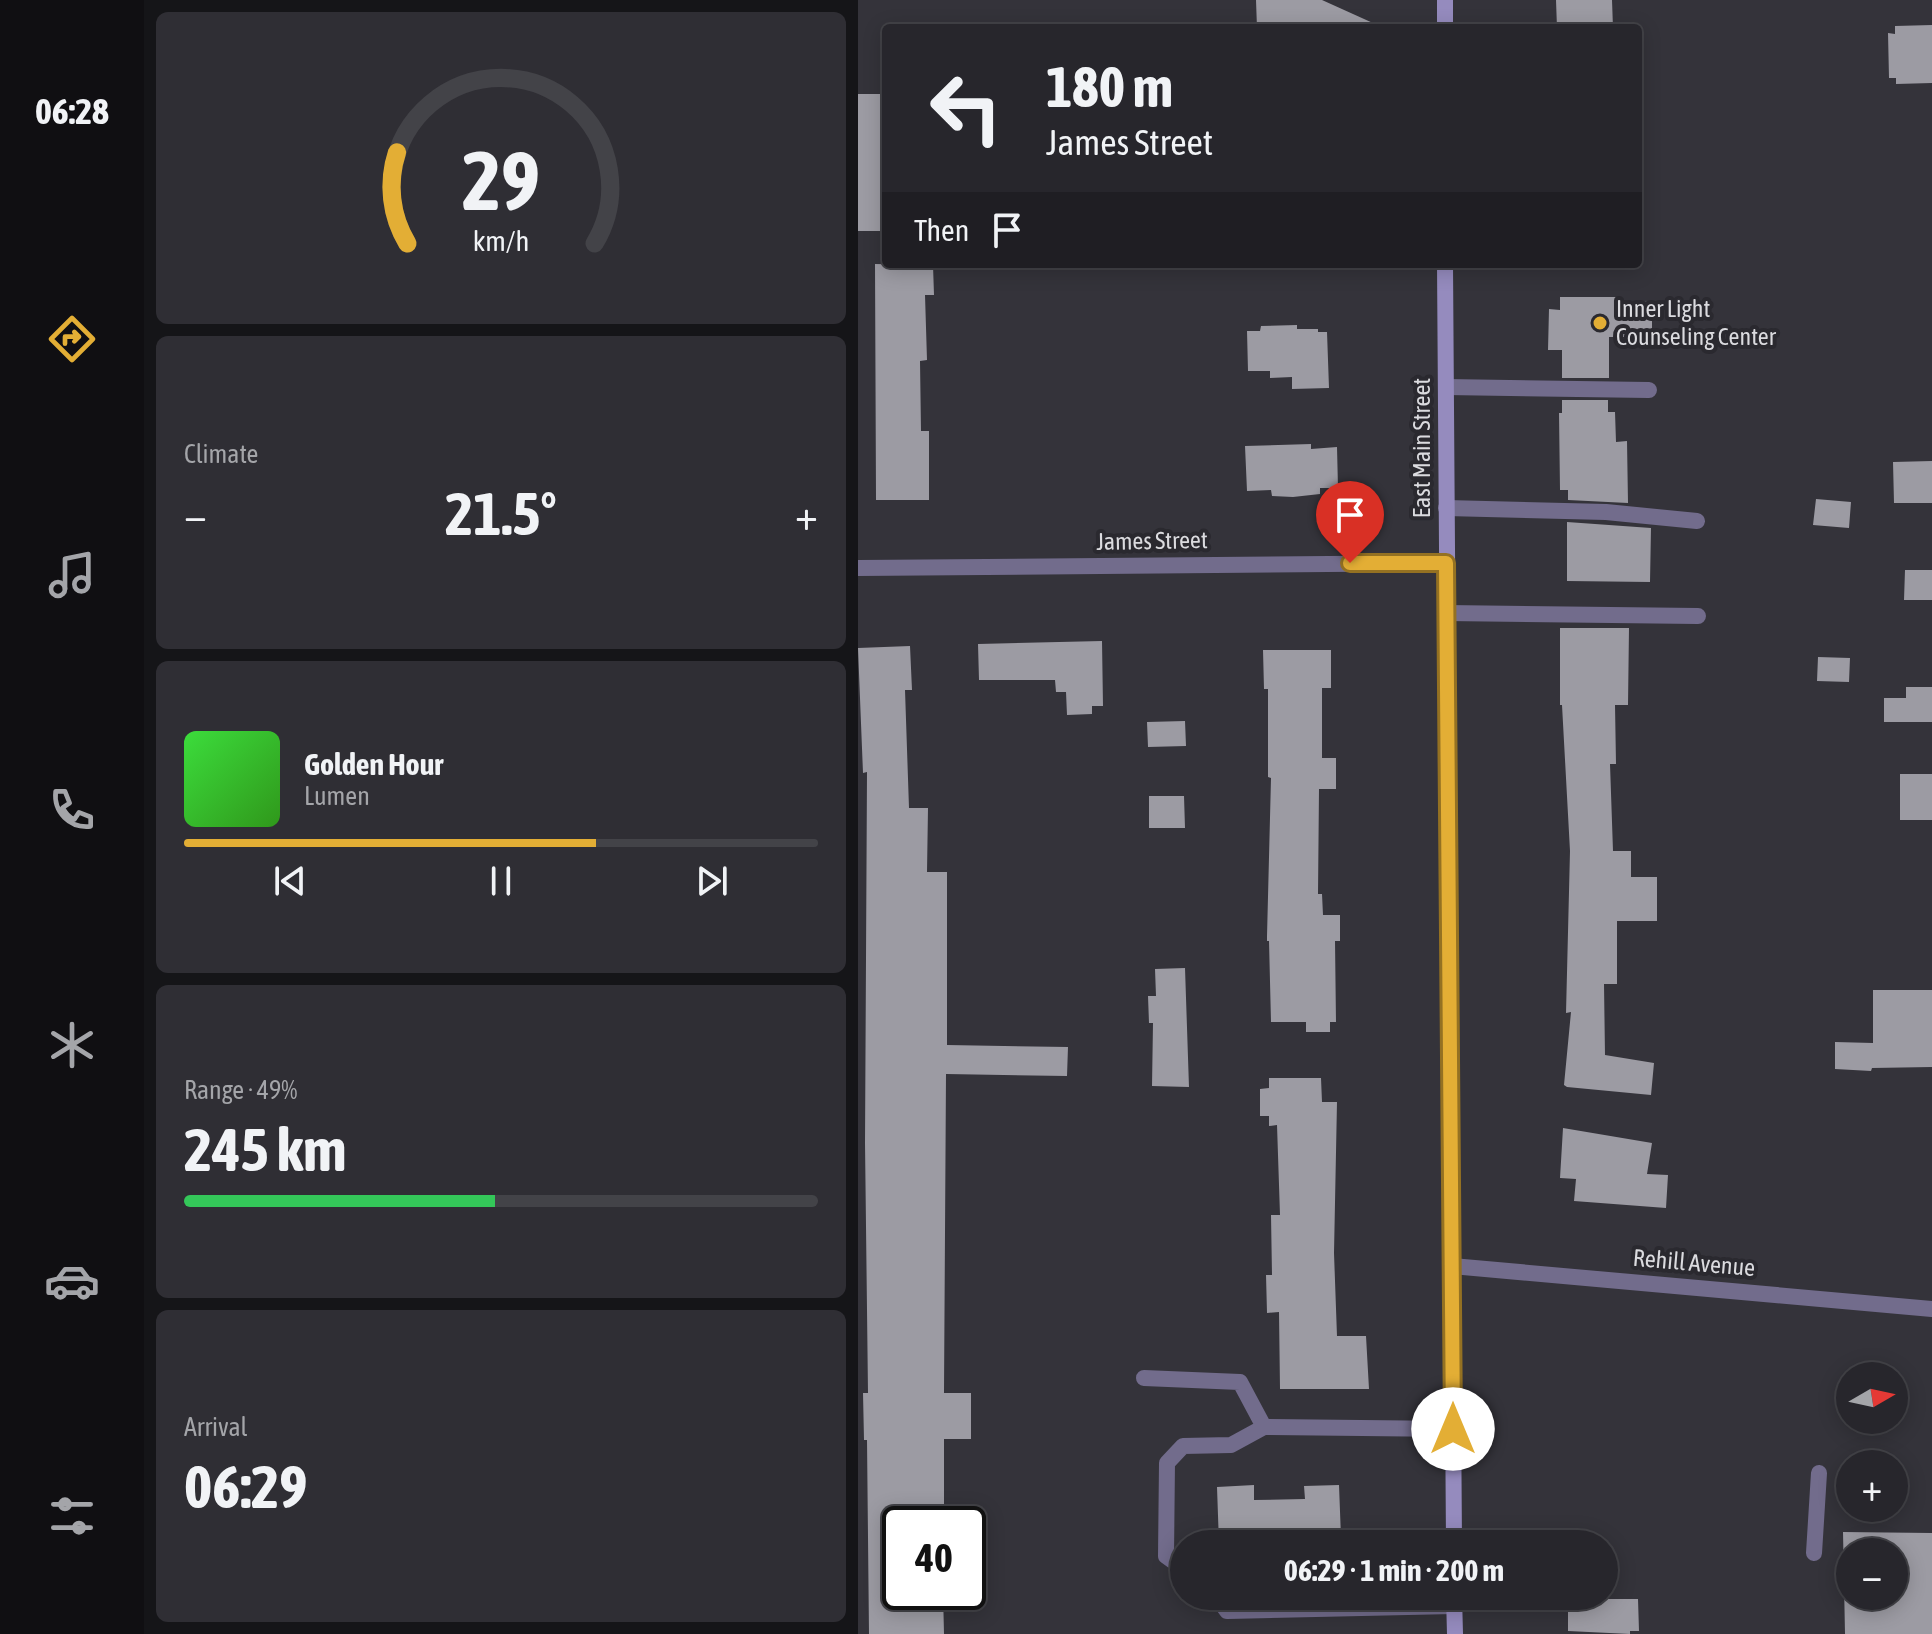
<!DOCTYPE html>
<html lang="en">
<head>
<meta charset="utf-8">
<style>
	:root { --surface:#27262c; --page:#2f2e34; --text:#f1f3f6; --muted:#a4a5a9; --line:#434348; --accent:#e3ae35 }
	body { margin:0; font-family:"Asap Condensed",sans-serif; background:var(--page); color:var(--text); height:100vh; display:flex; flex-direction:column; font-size:30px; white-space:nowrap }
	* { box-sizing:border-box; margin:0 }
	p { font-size:26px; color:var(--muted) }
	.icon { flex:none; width:44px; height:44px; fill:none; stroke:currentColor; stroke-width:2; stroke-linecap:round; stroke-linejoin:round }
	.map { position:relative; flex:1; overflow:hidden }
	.drawer { display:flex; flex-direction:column; gap:12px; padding:12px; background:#151518; width:714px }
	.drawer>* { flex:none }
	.top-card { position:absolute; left:24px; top:24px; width:760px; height:244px; border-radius:8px; box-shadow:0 4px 20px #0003,0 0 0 2px var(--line); background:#27262c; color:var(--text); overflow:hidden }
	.needle { width:52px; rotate:81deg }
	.tools { position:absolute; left:978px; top:1362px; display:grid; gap:16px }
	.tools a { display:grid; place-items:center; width:72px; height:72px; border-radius:50%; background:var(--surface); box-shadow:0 4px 20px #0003,0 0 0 2px var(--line); font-size:40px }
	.speed { position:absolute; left:24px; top:1506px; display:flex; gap:16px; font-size:40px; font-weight:700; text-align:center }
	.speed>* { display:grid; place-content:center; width:104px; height:104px; border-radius:50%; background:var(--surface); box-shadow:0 4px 20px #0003,0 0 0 2px var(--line); line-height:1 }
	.speed .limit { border:4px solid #111; border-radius:12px; background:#fff; color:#111 }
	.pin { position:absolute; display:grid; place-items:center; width:68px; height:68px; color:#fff; margin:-82px -34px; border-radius:50% 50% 50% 0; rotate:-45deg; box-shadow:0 0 8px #0007 }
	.pin .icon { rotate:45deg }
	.me { position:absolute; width:88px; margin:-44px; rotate:0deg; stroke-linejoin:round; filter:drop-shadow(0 0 6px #0008) }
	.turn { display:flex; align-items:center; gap:28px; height:168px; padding:0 32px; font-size:36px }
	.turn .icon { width:104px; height:104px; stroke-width:2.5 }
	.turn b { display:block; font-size:56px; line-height:68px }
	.then { display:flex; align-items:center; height:76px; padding:0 32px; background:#0003; gap:16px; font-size:30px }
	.big { font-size:60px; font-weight:700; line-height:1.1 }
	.drawer .widget { flex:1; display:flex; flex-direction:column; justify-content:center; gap:12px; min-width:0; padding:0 28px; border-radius:12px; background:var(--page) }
	.drawer .dial { align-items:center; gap:0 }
	.dial svg { height:208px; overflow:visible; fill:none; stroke:var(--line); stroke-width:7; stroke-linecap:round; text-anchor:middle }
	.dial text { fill:var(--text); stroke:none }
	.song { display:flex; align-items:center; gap:24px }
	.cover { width:96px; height:96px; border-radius:12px; background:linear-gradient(135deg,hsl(120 70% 55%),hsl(110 70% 35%)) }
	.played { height:8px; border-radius:4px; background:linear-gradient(90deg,var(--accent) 65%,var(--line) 65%) }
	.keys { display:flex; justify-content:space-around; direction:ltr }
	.heat { display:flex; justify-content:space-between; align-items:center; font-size:44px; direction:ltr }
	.charge { height:12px; border-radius:6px; background:linear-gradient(90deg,#34c759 49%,var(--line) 0) }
	.trip { position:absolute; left:312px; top:1530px; width:448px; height:80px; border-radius:40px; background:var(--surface); box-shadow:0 4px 20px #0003,0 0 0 2px var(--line); font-weight:700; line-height:80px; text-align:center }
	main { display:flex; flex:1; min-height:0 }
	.tabs { display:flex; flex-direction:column; width:144px; justify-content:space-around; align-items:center; background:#100f12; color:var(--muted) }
	.tabs .icon { width:56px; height:56px }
	.tabs .active { color:var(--accent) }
	.tabs b { font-size:36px; color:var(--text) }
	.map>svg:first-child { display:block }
	.building { fill:#9c9ba3; fill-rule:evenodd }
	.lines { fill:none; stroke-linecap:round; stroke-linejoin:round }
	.lane { stroke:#726c8c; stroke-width:16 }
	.street { stroke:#726c8c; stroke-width:16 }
	.secondary { stroke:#958bbe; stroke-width:16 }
	.route-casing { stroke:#947122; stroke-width:20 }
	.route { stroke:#e3ae35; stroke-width:14 }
	.poi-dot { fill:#e3ae35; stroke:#2a292f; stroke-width:3 }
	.labels { text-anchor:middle; stroke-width:8; stroke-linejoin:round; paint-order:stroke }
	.poi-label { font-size:24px; fill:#dbdbdf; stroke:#2a292f; text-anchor:start }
	.street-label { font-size:24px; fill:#dbdbdf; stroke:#2a292f }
</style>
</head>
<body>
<main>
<nav class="tabs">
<b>06:28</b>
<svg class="icon active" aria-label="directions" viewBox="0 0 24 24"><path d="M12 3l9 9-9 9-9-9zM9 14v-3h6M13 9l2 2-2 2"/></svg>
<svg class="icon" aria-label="music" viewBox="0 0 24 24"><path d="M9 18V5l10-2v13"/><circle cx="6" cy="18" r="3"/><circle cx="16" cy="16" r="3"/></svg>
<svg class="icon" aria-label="phone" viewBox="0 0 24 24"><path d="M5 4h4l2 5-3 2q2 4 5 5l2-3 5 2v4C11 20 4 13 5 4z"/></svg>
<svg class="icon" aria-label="climate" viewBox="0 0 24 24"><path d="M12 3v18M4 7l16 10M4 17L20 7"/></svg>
<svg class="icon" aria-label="car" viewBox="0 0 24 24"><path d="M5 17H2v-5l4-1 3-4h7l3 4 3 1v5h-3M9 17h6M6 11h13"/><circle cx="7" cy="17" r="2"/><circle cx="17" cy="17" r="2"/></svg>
<svg class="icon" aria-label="filters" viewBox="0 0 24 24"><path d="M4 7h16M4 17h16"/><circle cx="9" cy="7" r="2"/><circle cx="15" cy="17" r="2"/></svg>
</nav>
<section class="drawer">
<div class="widget dial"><svg viewBox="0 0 100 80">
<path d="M14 69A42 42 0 1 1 86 69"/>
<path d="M14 69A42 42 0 0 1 10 34" stroke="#e3ae35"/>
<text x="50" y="56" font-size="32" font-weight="700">29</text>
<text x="50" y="72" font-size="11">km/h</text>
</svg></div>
<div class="widget"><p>Climate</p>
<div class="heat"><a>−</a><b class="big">21.5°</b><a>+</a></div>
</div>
<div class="widget">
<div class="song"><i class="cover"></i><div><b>Golden Hour</b><p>Lumen</p></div></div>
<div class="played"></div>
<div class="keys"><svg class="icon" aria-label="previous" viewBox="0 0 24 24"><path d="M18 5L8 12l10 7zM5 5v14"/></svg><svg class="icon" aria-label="pause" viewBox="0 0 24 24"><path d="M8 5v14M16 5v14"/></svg><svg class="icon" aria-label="next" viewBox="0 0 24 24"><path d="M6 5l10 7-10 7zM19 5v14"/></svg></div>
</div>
<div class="widget"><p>Range · 49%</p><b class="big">245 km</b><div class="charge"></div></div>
<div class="widget"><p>Arrival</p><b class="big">06:29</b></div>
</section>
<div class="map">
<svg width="1074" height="1634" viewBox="0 0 1074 1634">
	<rect width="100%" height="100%" fill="#34333a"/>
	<!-- building -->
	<path class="building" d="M 398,0 L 464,0 L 526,28 L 399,28 Z
		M 698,0 L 754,0 L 755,28 L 699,28 Z
		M 1074,25 L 1074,83 L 1038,84 L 1038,78 L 1031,78 L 1030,33 L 1037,34 L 1037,26 Z
		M 0,94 L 28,94 L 28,231 L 0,231 Z
		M 17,264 L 75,265 L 76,295 L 67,295 L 69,360 L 62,361 L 63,431 L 71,431 L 71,500 L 18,500 Z
		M 702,297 L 762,297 L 762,301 L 794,302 L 794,337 L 751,337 L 751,378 L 704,378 L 704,350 L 690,350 L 691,309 L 702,310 Z
		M 439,325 L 439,329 L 460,329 L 460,332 L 469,332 L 471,388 L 434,389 L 434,377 L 412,378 L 412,371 L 390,371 L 389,331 L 402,331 L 403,326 Z
		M 704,400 L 750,400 L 750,412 L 757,412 L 758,442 L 769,441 L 770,503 L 710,500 L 710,490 L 702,490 L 701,413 L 704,413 Z
		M 453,444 L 453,449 L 479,447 L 480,488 L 462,488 L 462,494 L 435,497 L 414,496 L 413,490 L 389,491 L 387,446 Z
		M 1074,461 L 1074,503 L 1036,503 L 1035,462 Z
		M 958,499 L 993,502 L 991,528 L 955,525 Z
		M 709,522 L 793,528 L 792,582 L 709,581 Z
		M 1047,570 L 1074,570 L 1074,600 L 1046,600 Z
		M 702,628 L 771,628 L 770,705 L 757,705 L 758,764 L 752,764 L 755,851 L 773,851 L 773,877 L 799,877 L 799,921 L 759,921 L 759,984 L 746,984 L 747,1055 L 796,1063 L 793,1095 L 709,1087 L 706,1085 L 713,1012 L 708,1013 L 712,851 L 704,705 L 702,705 Z
		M 244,641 L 245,706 L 234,706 L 234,714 L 209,715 L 208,692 L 198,692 L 197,680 L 121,680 L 120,644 Z
		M 52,646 L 54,690 L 47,690 L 51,808 L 70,808 L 69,872 L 89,872 L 89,1045 L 210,1047 L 209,1076 L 88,1074 L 86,1393 L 113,1393 L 113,1439 L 86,1439 L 86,1513 L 42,1513 L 42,1592 L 85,1592 L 86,1634 L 11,1634 L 9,1440 L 6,1440 L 5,1393 L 10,1393 L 7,1143 L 9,772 L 5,773 L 0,648 Z
		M 405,650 L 473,650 L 473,688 L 464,688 L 464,758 L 478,758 L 478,789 L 461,789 L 460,894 L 464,894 L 465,915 L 482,915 L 482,941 L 477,941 L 478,1022 L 472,1022 L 472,1032 L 448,1032 L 448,1022 L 413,1022 L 411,941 L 409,941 L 409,936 L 413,778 L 410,777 L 410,689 L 406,689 Z
		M 960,657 L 992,658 L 991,682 L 959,681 Z
		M 1048,687 L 1074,687 L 1074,722 L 1026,722 L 1026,698 L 1048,698 Z
		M 327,721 L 328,746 L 290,747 L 289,722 Z
		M 1042,774 L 1074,774 L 1074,820 L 1042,820 Z
		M 291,796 L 326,796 L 327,828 L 291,828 Z
		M 327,968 L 331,1087 L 294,1086 L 295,1023 L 291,1023 L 290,996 L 298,996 L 297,969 Z
		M 1015,990 L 1074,990 L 1074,1067 L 1014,1068 L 1013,1071 L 977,1069 L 977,1042 L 1015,1043 Z
		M 411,1078 L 463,1078 L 464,1102 L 479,1102 L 476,1253 L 479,1336 L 508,1336 L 511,1389 L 422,1389 L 421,1312 L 409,1313 L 408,1275 L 414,1275 L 413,1215 L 422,1215 L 419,1125 L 411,1126 L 411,1116 L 402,1116 L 402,1089 L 411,1088 Z
		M 705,1128 L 794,1143 L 789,1174 L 810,1175 L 808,1208 L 716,1201 L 718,1179 L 702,1178 Z
		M 396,1485 L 396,1500 L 447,1499 L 446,1486 L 481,1485 L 483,1537 L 479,1537 L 479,1544 L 361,1544 L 359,1487 Z
		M 985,1532 L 1074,1533 L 1074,1634 L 987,1634 ZM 992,1552 L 1036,1552 L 1036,1596 L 992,1596 Z
		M 710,1599 L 780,1599 L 781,1631 L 772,1631 L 772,1634 L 710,1631 Z"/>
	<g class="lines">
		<!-- lane -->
		<path class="lane" d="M 588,387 L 791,390
			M 588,508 L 748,512 L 839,521
			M 588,613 L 840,616
			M 286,1378 L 382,1382 L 406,1427
			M 956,1553 L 961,1473
			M 326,1569 L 308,1556 L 309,1463 L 325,1446 L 373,1445 L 406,1427 L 595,1429
			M 358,1596 L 369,1611 L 596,1606"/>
		<!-- street -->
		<path class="street" d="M 0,568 L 588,563
			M 594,1266 L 1074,1309"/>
		<!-- secondary -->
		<path class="secondary" d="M 587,0 L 587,28
			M 587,264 L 596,1544
			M 596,1596 L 597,1634"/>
	</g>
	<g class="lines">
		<defs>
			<path id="route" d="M 492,563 L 588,563 L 595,1429"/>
		</defs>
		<!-- route casing -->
		<use href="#route" class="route-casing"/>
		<!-- route -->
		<use href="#route" class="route"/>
	</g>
	<!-- markers -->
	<circle class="poi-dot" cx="742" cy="323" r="8"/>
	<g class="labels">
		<!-- poi labels -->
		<g class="poi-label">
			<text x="758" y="317">Inner Light<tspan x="758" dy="28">Counseling Center</tspan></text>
		</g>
		<!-- street labels -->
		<g class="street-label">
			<text transform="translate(564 448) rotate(-90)" y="8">East Main Street</text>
			<text transform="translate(294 541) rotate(-1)" y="8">James Street</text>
			<text transform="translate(836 1263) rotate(5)" y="8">Rehill Avenue</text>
		</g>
	</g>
</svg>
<div class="tools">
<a><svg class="needle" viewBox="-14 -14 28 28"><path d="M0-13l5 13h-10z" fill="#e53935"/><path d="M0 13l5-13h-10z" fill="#a4a5a9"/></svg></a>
<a>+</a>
<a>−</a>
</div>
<div class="speed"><div class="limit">40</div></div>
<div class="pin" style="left:492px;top:563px;background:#d93025"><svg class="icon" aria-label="arrive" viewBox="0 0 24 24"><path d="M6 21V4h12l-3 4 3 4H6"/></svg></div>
<svg class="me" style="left:595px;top:1429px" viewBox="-20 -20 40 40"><circle r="19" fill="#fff"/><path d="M0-13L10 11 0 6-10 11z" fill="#e3ae35"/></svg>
<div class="trip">06:29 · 1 min · 200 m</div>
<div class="top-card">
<div class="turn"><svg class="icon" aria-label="left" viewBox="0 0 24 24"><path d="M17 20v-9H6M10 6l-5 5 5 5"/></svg><div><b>180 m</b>James Street</div></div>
<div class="then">Then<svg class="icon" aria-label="arrive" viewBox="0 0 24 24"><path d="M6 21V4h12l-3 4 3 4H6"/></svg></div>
</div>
</div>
</main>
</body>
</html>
